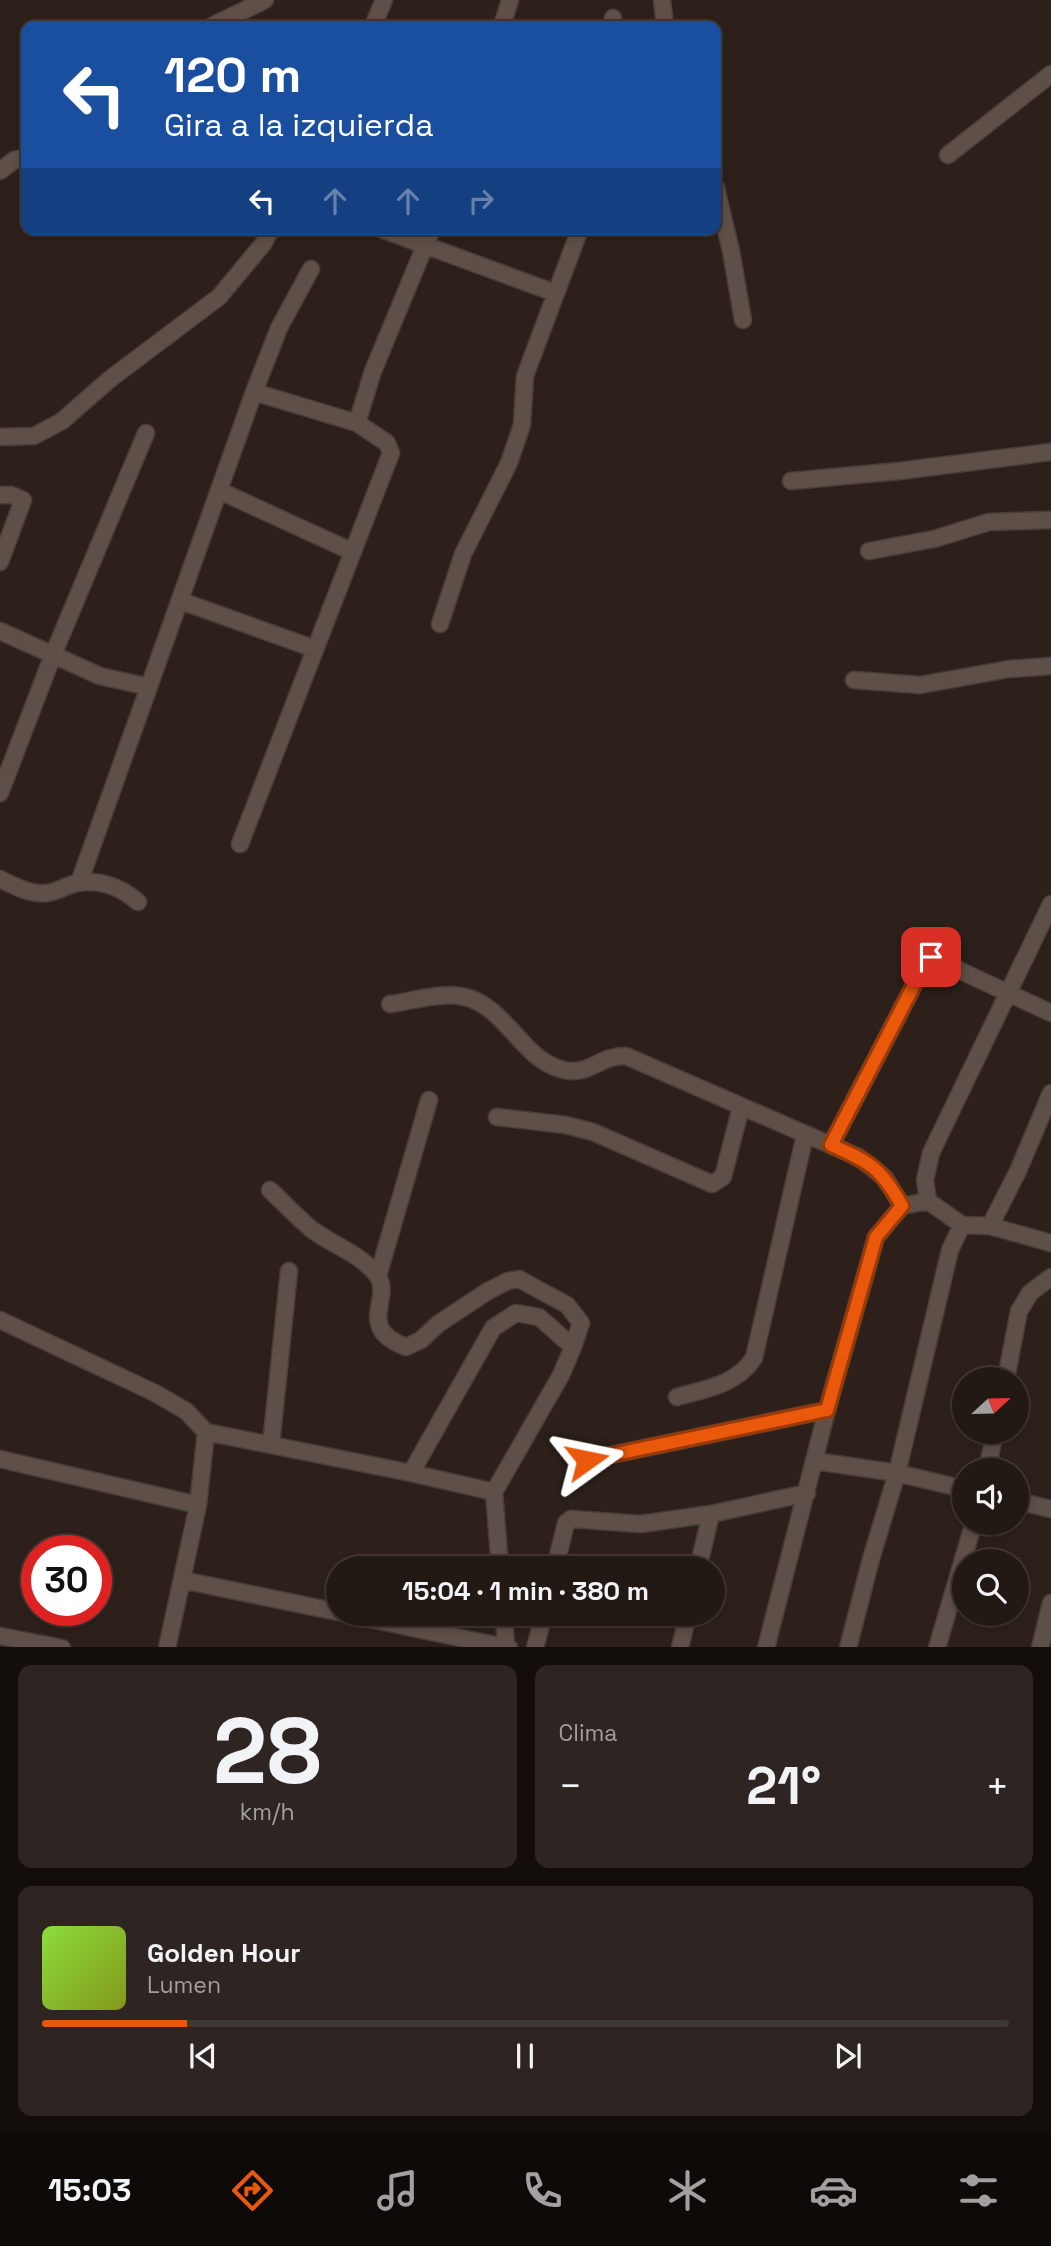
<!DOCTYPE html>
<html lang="es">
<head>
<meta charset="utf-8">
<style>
	:root { --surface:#221814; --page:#2e2522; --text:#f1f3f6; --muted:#a2a0a0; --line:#3f3734; --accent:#ea580c }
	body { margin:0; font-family:"Space Grotesk",sans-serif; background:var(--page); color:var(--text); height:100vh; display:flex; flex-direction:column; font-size:26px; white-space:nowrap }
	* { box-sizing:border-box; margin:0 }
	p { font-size:23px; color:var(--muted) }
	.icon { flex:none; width:38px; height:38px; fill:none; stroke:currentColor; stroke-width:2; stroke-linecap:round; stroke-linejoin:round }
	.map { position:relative; height:1647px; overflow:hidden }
	.sheet { display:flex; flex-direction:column; gap:18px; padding:18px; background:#130d0b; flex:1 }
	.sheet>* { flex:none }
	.banner { position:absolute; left:21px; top:21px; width:700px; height:214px; border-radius:14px; box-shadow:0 4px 10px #0003,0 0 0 2px var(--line); background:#1a4fa0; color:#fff; overflow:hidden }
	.needle { width:46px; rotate:68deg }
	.tools { position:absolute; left:952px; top:1367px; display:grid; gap:14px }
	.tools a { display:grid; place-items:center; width:77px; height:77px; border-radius:50%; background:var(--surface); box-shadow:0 4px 10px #0003,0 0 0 2px var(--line); font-size:35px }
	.speed { position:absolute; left:21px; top:1535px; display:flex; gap:14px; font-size:35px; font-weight:700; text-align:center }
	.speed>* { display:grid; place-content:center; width:91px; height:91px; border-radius:50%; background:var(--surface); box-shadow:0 4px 10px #0003,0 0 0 2px var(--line); line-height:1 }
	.speed .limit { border:10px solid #d22; background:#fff; color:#111 }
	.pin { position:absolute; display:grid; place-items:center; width:60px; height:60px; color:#fff; margin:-30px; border-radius:14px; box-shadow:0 4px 10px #0006 }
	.me { position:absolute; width:77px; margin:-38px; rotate:78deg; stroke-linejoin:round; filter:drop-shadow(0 0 5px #0008) }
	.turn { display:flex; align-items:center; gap:24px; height:147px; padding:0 28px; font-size:32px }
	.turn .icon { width:91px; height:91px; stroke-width:2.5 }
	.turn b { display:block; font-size:49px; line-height:60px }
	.lanes { display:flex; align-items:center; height:66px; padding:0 28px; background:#0003; justify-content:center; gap:35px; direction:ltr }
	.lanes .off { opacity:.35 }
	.big { font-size:52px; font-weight:700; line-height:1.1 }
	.sheet .tile { flex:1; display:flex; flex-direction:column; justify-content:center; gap:10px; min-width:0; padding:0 24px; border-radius:14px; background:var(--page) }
	.sheet .dial { align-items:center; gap:0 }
	.dial b { font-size:91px; line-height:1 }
	.song { display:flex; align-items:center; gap:21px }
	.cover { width:84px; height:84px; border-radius:10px; background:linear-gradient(135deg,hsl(90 70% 55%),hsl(70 70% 35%)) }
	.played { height:7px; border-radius:4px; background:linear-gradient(90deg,var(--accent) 15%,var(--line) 15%) }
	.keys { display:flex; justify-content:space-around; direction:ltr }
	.heat { display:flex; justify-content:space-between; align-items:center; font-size:38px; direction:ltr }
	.sheet .tiles { flex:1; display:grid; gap:18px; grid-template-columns:1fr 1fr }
	.tile:last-child { grid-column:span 2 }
	.trip { position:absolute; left:326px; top:1556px; width:399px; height:70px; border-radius:35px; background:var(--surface); box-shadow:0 4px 10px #0003,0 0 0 2px var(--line); font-weight:700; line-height:70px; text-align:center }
	.dock { display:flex; height:112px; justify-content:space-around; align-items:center; background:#0e0a08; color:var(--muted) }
	.dock .icon { width:49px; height:49px }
	.dock .active { color:var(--accent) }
	.dock b { font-size:32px; color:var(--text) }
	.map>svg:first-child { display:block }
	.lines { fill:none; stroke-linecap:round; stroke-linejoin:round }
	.minor-casing { stroke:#483d38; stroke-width:19 }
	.minor { stroke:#5e5048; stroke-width:16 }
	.route-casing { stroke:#983908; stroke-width:18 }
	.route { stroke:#ea580c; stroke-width:12 }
</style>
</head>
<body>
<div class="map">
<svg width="1051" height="1648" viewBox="0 0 1051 1648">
	<rect width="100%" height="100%" fill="#2d201a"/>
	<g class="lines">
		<defs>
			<path id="minor" d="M 662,0 L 665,26
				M 212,26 L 265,0
				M 373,26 L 384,0
				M 502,26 L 510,0
				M 611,26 L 613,18
				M 948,155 L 1051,74
				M 0,171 L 14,160 L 26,157
				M 716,188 L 731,251 L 743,320
				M 381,229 L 555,293
				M 357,423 L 373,371 L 432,229
				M 0,437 L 34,436 L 62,421 L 110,379 L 219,297 L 263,244 L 271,229
				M 791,481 L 899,471 L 1051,452
				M 220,491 L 353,552
				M 0,495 L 11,495 L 23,500 L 0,562
				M 869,551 L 934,539 L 989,522 L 1051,520
				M 181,601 L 315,649
				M 440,624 L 463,554 L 509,463 L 522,425 L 525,376 L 580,229
				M 0,631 L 100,676 L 149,687
				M 854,680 L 920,685 L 1009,669 L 1051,666
				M 0,793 L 53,655 L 146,433
				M 240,844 L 391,453 L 387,443 L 357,423 L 254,392
				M 0,879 C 14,886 31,895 47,893 C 58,892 68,884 78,883 C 101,879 122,888 138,902
				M 79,883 L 254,392 L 279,328 L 311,269
				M 390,1004 C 412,1001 438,993 460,996 C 506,1003 520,1060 564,1070 C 589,1076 600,1055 626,1056 L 858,1157 L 885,1178 L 902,1206
				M 497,1117 L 566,1125 L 593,1132 L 712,1184 L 723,1177 L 741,1107
				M 831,1145 L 928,958 L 933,958 L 1051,1013
				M 270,1190 C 283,1202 296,1216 310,1228 C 330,1244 361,1254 377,1275 C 394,1299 354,1327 406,1347 L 421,1340 L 438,1324 L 488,1291 L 508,1281 L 519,1279 L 567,1305 L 581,1323 L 573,1347 L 561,1375 L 494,1492 L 500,1568
				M 928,1201 L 925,1180 L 931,1153 L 1051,904
				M 990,1226 L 1018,1171 L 1051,1093
				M 378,1276 L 429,1100
				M 0,1320 L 155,1393 L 186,1411 L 206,1432 L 411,1473 L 494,1492
				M 1006,1379 L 1019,1311 L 1030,1293 L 1051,1277
				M 677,1397 C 706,1389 736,1385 754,1358 L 805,1135
				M 271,1445 L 289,1271
				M 0,1459 L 198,1505
				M 587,1460 L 827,1410
				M 815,1461 L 897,1473 L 964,1489
				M 987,1470 L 995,1432
				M 411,1473 L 493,1328 L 516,1313 L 539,1317 L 573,1347
				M 1017,1501 L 1051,1509
				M 555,1568 L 566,1523 L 571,1519 L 641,1524 L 711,1514 L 807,1493
				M 698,1568 L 711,1514
				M 182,1580 L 338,1612
				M 346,1614 L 509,1648
				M 504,1614 L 506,1648
				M 0,1636 L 62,1648
				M 167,1648 L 198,1505 L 206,1432
				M 535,1648 L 544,1614
				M 680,1648 L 688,1614
				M 766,1648 L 827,1410 L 876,1237 L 902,1206 L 928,1201 L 962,1225 L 990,1226 L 1051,1243
				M 848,1648 L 871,1559 L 897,1473 L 950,1250 L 962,1225
				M 937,1648 L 974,1522
				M 1040,1648 L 1051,1603"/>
		</defs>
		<!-- minor casing -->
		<use href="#minor" class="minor-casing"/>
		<!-- minor -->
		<use href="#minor" class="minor"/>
	</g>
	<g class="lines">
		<defs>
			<path id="route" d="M 587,1460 L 827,1410 L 876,1237 L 902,1206 C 881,1168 870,1162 831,1145 L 928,958 L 931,957"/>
		</defs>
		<!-- route casing -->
		<use href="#route" class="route-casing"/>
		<!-- route -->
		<use href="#route" class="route"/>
	</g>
</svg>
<div class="tools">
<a><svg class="needle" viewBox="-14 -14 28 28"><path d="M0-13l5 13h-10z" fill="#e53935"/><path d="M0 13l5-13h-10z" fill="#a2a0a0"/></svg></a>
<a><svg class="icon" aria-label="sound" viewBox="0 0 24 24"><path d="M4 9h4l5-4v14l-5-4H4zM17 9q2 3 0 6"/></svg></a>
<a><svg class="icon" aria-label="search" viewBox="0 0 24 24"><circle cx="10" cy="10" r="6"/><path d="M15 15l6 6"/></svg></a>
</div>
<div class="speed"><div class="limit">30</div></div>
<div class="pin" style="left:931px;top:957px;background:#d93025"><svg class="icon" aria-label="arrive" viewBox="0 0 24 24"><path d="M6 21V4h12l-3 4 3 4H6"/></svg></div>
<svg class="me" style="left:587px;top:1460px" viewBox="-20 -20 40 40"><path d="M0-17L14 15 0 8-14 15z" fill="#ea580c" stroke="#fff" stroke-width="4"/></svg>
<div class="trip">15:04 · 1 min · 380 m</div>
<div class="banner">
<div class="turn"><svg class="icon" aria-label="left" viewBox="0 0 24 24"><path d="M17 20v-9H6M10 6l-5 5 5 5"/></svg><div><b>120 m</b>Gira a la izquierda</div></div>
<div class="lanes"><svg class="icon" aria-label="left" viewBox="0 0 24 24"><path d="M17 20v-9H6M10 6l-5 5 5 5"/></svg><svg class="icon off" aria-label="ahead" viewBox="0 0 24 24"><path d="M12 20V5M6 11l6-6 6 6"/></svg><svg class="icon off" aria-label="ahead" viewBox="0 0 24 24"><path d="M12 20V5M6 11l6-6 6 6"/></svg><svg class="icon off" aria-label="right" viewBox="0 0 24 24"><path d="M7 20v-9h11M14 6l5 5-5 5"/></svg></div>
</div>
</div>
<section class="sheet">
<div class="tiles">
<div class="tile dial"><b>28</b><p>km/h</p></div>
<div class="tile"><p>Clima</p>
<div class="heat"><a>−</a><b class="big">21°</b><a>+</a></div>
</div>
<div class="tile">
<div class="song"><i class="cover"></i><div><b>Golden Hour</b><p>Lumen</p></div></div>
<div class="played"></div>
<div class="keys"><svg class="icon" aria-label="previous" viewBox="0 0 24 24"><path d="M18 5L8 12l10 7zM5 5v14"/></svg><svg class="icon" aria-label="pause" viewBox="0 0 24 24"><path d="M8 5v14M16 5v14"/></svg><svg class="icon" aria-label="next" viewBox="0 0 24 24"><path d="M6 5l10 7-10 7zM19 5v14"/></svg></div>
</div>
</div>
</section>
<nav class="dock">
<b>15:03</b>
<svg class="icon active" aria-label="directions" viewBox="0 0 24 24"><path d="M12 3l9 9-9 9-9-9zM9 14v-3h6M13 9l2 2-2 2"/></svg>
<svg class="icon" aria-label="music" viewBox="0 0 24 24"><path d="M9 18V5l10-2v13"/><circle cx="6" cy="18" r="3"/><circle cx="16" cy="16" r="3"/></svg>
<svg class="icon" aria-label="phone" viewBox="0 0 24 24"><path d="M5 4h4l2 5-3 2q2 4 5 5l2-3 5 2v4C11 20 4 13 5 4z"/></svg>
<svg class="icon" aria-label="climate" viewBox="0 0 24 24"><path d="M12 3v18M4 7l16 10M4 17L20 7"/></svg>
<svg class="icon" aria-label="car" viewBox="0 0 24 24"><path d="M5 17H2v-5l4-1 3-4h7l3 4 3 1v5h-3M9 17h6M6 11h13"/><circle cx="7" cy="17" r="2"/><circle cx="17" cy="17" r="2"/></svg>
<svg class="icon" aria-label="filters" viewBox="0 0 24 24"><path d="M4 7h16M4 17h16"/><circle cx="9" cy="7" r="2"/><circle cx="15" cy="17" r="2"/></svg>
</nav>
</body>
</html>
